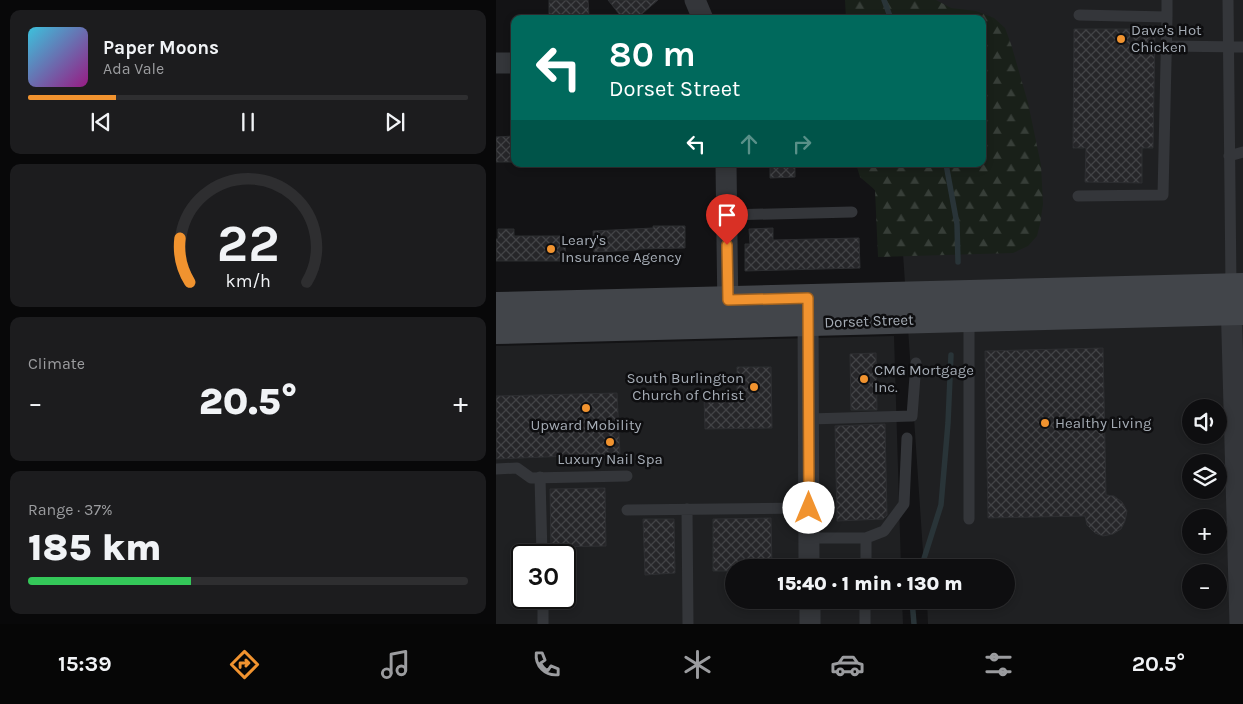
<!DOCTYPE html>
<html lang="en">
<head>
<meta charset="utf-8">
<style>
	:root { --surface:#0e0e10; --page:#1c1c1e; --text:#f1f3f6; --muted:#9b9c9f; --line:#2e2e30; --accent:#f1932f }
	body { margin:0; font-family:Karla,sans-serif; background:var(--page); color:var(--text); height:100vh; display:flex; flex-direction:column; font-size:19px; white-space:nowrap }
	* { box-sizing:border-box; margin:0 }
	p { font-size:16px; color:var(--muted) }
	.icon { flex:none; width:28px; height:28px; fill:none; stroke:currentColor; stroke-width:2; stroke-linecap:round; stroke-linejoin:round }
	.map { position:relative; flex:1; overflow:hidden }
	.panel { display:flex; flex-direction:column; gap:10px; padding:10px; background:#080809; width:496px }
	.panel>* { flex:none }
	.hud { position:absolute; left:15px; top:15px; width:475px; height:152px; border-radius:10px; box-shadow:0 2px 8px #0003,0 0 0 1px var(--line); background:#00695c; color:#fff; overflow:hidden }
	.buttons { position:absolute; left:686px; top:399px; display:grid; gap:10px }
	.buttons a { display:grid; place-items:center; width:45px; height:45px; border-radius:50%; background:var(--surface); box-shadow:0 2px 8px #0003,0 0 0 1px var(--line); font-size:25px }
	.speed { position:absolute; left:15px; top:544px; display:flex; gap:10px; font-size:25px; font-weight:700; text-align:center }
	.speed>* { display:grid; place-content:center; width:65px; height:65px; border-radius:50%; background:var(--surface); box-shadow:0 2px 8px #0003,0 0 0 1px var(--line); line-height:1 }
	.speed .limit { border:2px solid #111; border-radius:8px; background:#fff; color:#111 }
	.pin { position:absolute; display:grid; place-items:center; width:42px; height:42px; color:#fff; margin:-51px -21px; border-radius:50% 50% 50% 0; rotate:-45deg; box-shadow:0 0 5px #0007 }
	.pin .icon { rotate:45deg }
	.me { position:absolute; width:55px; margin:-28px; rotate:0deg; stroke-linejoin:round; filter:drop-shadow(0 0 4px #0008) }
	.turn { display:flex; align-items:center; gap:18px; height:105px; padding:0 15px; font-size:22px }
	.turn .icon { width:65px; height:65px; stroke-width:2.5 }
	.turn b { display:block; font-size:35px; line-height:42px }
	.lanes { display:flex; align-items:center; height:48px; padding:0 15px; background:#0003; justify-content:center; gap:25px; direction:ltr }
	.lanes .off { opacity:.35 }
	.big { font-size:38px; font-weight:800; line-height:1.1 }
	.panel .card { flex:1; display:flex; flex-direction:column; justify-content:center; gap:8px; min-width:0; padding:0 18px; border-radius:10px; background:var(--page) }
	.panel .dial { align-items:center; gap:0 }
	.dial svg { height:130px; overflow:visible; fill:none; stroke:var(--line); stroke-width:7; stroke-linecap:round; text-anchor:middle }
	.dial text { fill:var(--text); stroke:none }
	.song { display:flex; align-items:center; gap:15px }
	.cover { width:60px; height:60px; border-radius:8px; background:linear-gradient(135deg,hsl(190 70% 55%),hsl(310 70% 35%)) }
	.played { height:5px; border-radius:2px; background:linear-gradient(90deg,var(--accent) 20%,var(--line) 20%) }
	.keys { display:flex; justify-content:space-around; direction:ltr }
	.heat { display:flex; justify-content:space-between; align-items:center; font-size:28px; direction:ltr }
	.charge { height:8px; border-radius:4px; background:linear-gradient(90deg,#34c759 37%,var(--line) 0) }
	.trip { position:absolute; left:229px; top:559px; width:290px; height:50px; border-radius:25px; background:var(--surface); box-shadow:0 2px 8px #0003,0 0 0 1px var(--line); font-weight:800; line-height:50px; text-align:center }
	.dock { display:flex; height:80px; justify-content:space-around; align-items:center; background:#060606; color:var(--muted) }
	.dock .icon { width:35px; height:35px }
	.dock .current { color:var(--accent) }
	.dock b { font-size:22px; color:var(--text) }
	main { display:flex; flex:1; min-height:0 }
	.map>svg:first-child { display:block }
	.built { fill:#1f2022; fill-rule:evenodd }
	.forest { fill:url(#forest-firs) }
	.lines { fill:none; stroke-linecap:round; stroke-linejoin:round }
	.stream { stroke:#293438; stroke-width:5.5 }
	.building { fill:url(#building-cross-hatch); stroke:#2d2e31 }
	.service { stroke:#34363a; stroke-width:11 }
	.minor { stroke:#34363a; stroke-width:21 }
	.secondary { stroke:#42454a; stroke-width:28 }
	.route-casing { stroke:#9d601f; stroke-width:12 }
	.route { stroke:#f1932f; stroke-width:9 }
	.poi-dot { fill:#f1932f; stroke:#0e0e10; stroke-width:2 }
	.labels { text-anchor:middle; stroke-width:5; stroke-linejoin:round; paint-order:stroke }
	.poi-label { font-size:15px; fill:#a5acb5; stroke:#0e0e10; text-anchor:start }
	.street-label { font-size:15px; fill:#a5acb5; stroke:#0e0e10 }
</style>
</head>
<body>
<main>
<section class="panel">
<div class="card">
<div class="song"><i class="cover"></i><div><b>Paper Moons</b><p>Ada Vale</p></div></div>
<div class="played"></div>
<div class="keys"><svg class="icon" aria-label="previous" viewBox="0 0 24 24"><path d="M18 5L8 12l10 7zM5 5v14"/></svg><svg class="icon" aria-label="pause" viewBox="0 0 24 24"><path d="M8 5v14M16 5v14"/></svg><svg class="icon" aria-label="next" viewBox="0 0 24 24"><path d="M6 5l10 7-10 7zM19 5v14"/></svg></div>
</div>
<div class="card dial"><svg viewBox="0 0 100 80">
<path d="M14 69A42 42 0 1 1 86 69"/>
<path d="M14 69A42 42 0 0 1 8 42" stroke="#f1932f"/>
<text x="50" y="56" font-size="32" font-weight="700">22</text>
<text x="50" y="72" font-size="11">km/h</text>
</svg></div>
<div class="card"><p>Climate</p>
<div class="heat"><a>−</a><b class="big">20.5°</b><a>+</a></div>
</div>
<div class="card"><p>Range · 37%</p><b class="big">185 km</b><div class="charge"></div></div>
</section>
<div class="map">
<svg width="747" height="624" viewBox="0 0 747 624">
	<defs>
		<pattern id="forest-firs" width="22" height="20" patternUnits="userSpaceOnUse" patternTransform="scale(1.25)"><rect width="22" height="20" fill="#192019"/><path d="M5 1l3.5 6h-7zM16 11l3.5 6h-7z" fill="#373e38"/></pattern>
		<pattern id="building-cross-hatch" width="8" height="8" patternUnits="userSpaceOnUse" patternTransform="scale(1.25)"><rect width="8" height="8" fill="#262629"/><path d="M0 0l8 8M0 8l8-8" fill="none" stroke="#424346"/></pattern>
	</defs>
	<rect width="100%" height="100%" fill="#131315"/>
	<!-- built -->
	<path class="built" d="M 390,0 L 747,0 L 747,624 L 432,624 L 431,600 L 510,600 L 510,568 L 428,567 L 401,164 L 486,164 L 486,19 ZM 695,408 L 722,408 L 722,435 L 695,435 ZM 695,462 L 722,462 L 722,490 L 695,490 ZM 695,518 L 722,518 L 722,545 L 695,545 ZM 695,572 L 722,572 L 722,600 L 695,600 Z
		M 398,336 L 405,567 L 238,568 L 238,600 L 406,600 L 407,624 L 0,624 L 0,346 ZM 26,555 L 69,555 L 69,598 L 26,598 Z"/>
	<!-- forest -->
	<path class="forest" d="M 349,0 L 440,0 L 455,8 L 480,11 L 498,18 L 509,28 L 515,44 L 532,103 L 545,165 L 547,204 L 544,224 L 541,236 L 532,246 L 517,253 L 382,257 L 379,190 L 364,177 L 360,164 L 486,164 L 486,19 L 350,19 Z"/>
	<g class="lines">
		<!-- stream -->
		<path class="stream" d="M 388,0 L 395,19
			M 450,164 L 461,224 L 462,262
			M 425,568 L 445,505 L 452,423 L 455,355
			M 416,600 L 418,624"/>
	</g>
	<!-- building -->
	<path class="building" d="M 53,0 L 92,0 L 93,15 L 73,16 L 73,18 L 53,19 Z
		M 112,0 L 162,0 L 140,19 L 127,19 Z
		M 578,29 L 659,29 L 657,148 L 646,148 L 646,183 L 589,182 L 590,148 L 577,148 Z
		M 18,136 L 19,162 L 0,162 L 0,137 Z
		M 274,164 L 299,164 L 299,177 L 274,178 Z
		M 157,226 L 189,226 L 189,248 L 142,249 L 142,250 L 98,252 L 97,231 L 157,228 Z
		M 277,228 L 277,240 L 363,238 L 364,268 L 249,271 L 249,244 L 254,244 L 253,229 Z
		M 2,229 L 18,229 L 18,236 L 69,236 L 70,261 L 0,261 L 0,239 L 2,239 Z
		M 607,348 L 610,495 L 618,496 L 626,502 L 631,511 L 629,521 L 625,529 L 617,534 L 607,536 L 599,533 L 591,525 L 589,516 L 492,518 L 489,351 Z
		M 380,353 L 381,410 L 355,410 L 354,354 Z
		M 241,367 L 275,367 L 276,428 L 209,429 L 208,398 L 241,398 Z
		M 121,393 L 124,454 L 0,459 L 0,396 Z
		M 389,424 L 391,515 L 387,519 L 341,521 L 339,426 Z
		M 109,488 L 110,546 L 55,547 L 54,489 Z
		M 275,518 L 276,568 L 238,568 L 238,571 L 217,571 L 217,519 Z
		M 147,519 L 178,519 L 179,573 L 149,575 Z"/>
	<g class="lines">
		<!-- service -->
		<path class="service" d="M 671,0 L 671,17
			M 732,0 L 735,287
			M 671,46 L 747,47
			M 733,156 L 747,152
			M 582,196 L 667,195 L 671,17 L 583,15
			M 231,215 L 356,212
			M 473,318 L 473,519
			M 313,419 L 416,416 L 420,363
			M 0,469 L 21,468 L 35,478 L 131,476
			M 44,477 L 46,555
			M 191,509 L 192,624
			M 131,510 L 313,508
			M 313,538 L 370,538 L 370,568
			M 370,538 L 388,531 L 408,504 L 411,438
			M 47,598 L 47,624
			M 369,624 L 369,600"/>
		<!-- minor -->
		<path class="minor" d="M 199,0 L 207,19
			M 0,63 L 19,63
			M 230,164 L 232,315
			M 735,298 L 744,624
			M 312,308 L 313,568
			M 314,624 L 314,600"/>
		<!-- secondary -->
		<path class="secondary" d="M 0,306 L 747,287
			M 0,330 L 747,311"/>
	</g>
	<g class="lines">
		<defs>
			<path id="route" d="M 231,245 L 232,300 L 312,298 L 313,508"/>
		</defs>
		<!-- route casing -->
		<use href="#route" class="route-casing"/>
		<!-- route -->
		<use href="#route" class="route"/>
	</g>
	<!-- markers -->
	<g class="poi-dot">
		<circle cx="625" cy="39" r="5"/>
		<circle cx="55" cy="249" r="5"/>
		<circle cx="368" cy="379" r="5"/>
		<circle cx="258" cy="387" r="5"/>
		<circle cx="90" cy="408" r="5"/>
		<circle cx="549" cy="423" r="5"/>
		<circle cx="114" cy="442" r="5"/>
	</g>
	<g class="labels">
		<!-- poi labels -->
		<g class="poi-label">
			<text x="635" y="35">Dave's Hot<tspan x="635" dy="17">Chicken</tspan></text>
			<text x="65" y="245">Leary's<tspan x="65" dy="17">Insurance Agency</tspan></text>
			<text x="378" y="375">CMG Mortgage<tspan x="378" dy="17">Inc.</tspan></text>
			<text x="248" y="383" text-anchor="end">South Burlington<tspan x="248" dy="17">Church of Christ</tspan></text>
			<text x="559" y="428">Healthy Living</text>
			<text x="90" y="430" text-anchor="middle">Upward Mobility</text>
			<text x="114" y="464" text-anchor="middle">Luxury Nail Spa</text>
		</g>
		<!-- street labels -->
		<g class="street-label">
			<text transform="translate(373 321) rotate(-2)" y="5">Dorset Street</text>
		</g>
	</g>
</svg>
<div class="buttons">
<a><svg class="icon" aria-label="sound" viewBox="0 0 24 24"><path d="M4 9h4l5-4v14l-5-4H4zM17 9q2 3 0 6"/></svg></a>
<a><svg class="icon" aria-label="layers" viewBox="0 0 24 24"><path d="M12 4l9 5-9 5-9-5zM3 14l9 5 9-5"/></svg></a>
<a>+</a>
<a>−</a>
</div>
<div class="speed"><div class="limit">30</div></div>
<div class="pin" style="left:231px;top:245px;background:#d93025"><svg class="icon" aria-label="arrive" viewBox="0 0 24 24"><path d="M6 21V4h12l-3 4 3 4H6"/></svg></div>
<svg class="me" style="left:313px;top:508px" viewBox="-20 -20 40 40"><circle r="19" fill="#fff"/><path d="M0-13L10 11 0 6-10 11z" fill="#f1932f"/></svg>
<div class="trip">15:40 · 1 min · 130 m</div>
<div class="hud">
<div class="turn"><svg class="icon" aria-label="left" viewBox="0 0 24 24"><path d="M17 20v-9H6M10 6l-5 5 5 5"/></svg><div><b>80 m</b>Dorset Street</div></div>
<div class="lanes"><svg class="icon" aria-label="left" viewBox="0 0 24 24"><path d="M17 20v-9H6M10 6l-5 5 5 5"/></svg><svg class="icon off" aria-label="ahead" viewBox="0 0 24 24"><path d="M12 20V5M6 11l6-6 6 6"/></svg><svg class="icon off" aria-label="right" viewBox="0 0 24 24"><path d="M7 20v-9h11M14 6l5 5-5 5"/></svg></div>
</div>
</div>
</main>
<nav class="dock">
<b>15:39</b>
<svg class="icon current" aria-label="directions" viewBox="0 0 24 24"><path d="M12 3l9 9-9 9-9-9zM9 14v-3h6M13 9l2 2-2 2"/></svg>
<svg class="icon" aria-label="music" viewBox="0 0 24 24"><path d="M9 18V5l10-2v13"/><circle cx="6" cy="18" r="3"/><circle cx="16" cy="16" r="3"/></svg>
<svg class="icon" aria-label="phone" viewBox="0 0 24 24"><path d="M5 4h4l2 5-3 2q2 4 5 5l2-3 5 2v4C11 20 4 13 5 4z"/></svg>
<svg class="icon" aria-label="climate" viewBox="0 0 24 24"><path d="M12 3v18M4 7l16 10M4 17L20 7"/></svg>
<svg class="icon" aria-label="car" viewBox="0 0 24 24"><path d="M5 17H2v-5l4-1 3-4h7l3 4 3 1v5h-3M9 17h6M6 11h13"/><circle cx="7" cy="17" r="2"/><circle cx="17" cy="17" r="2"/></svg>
<svg class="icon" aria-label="filters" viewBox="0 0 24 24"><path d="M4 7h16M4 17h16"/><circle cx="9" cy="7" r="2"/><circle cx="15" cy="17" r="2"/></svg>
<b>20.5°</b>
</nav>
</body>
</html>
